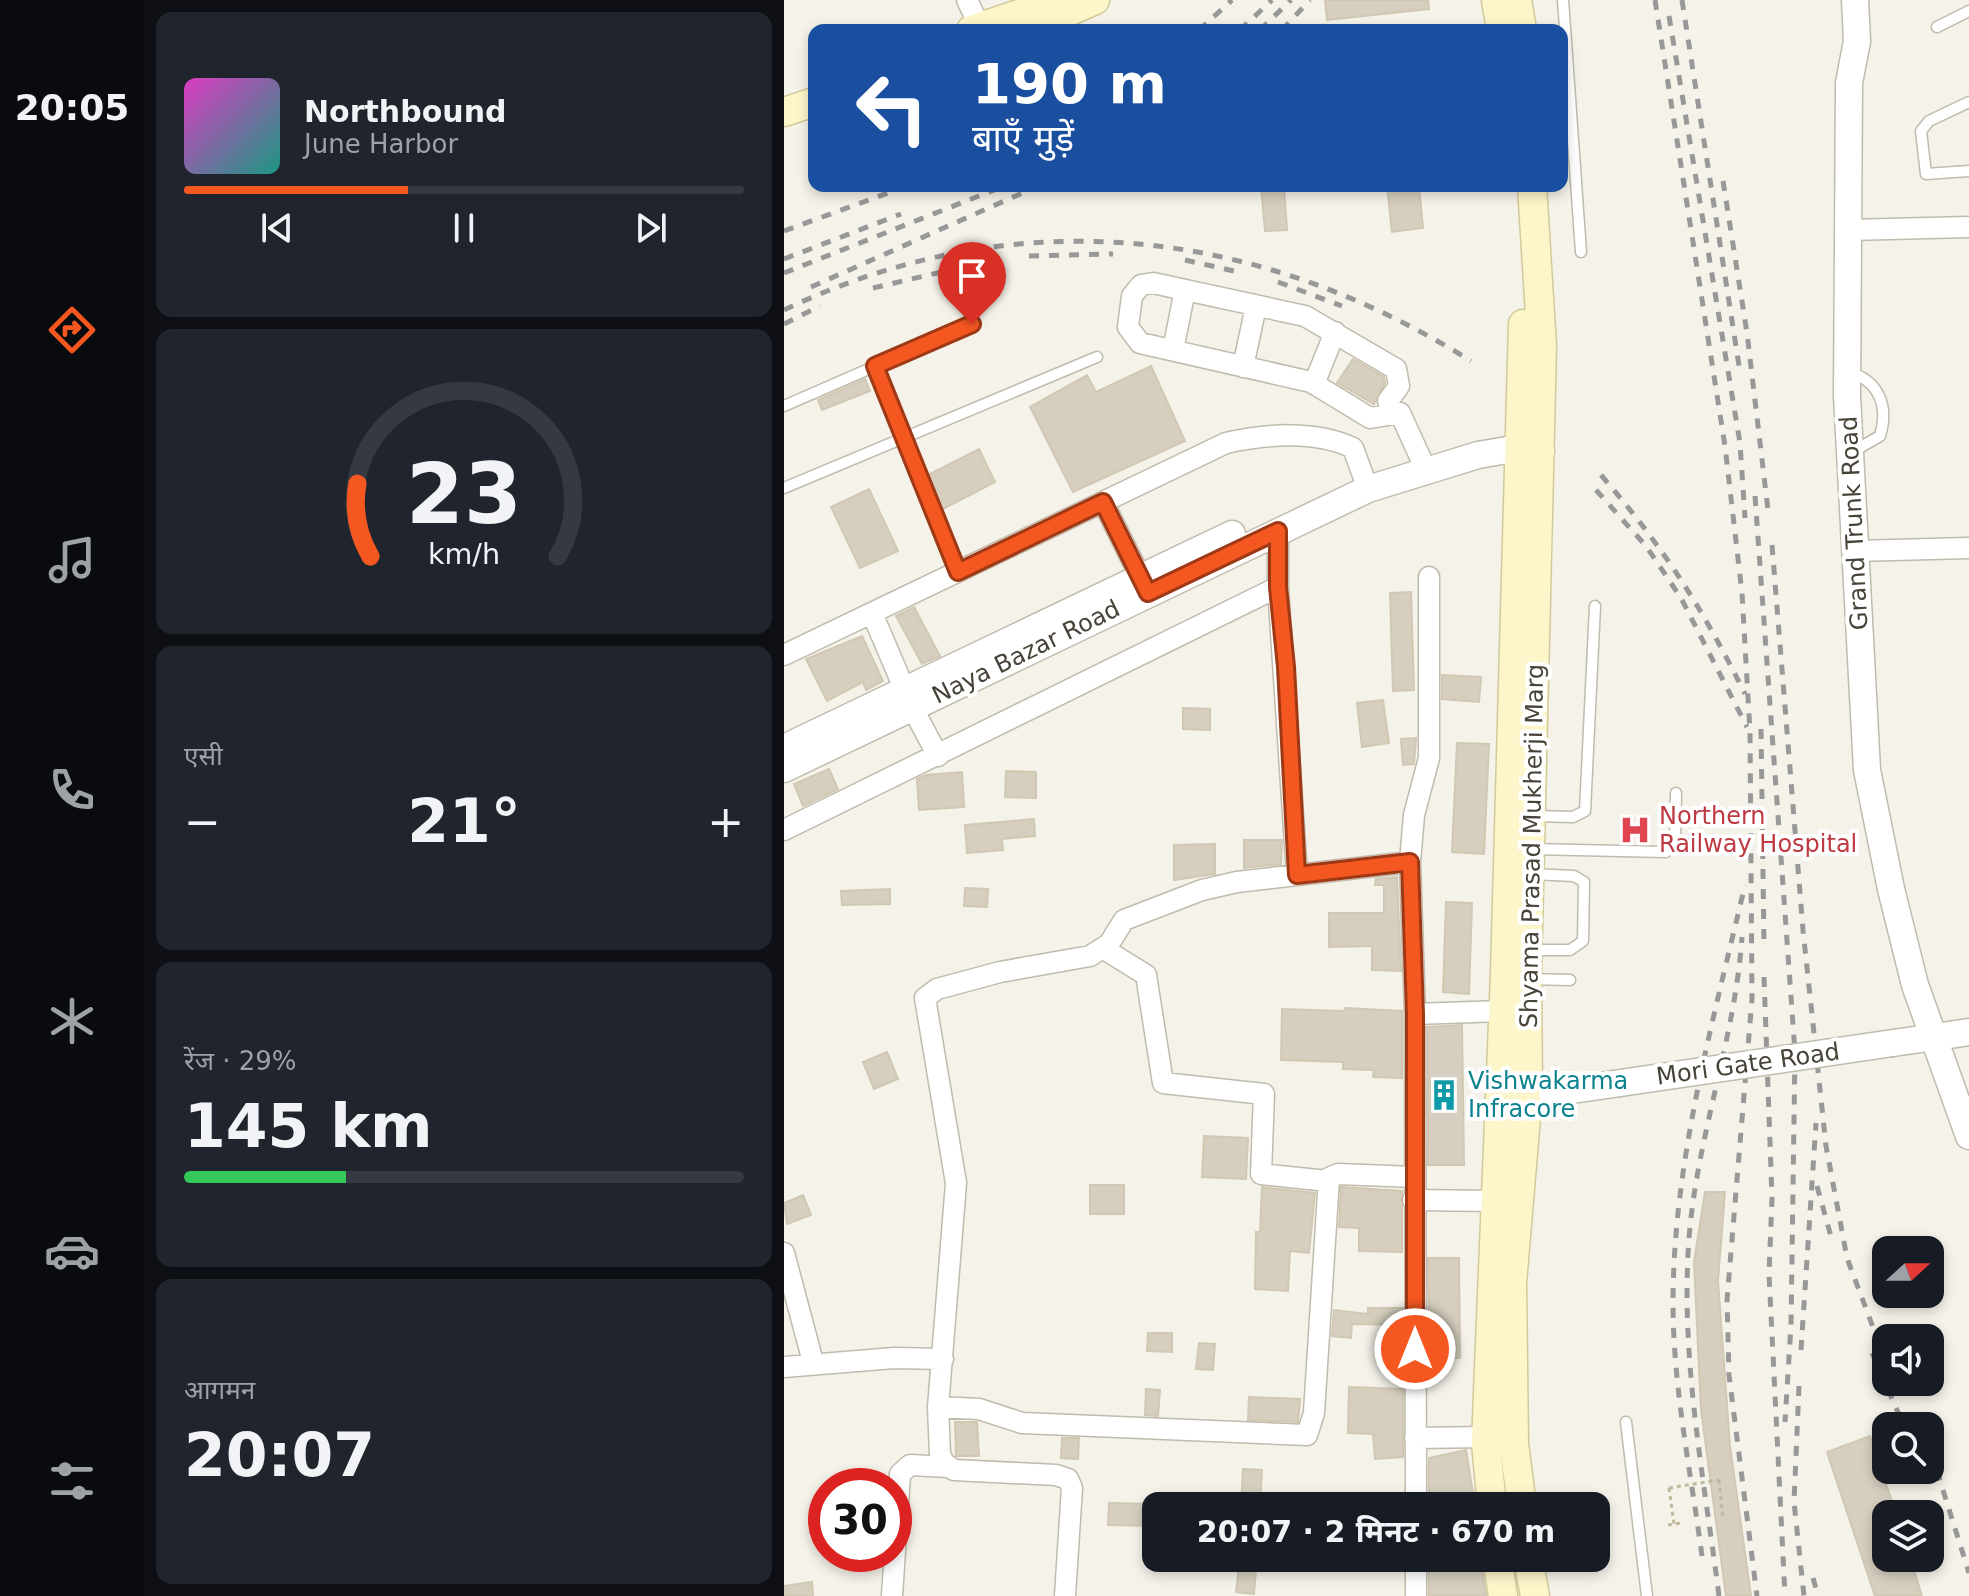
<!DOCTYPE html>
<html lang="hi">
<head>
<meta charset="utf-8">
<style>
	:root { --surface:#171b24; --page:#20242c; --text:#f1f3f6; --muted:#9ea1a6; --line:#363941; --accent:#f55720 }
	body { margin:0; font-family:"DejaVu Sans","Noto Sans Devanagari",sans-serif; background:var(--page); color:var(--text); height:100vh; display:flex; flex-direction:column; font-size:30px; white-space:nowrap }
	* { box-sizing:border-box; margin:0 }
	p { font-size:26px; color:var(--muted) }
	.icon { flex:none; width:44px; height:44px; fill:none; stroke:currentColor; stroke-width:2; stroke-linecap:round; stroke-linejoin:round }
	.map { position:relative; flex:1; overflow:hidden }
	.details { display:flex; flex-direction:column; gap:12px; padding:12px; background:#0d0f14; width:640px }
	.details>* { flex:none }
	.guide { position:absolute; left:24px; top:24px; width:760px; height:168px; border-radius:16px; box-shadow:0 4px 12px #0003; background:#1a4fa0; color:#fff; overflow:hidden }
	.needle { width:52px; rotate:69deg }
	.tools { position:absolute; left:1088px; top:1236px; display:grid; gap:16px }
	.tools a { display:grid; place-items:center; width:72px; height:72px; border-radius:16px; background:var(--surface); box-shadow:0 4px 12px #0003; font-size:40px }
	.speed { position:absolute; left:24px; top:1468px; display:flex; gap:16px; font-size:40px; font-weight:700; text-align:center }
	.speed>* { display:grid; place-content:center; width:104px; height:104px; border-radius:50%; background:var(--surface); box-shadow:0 4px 12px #0003; line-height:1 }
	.speed .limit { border:12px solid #d22; background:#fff; color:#111 }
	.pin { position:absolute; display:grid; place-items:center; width:68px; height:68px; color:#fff; margin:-82px -34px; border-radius:50% 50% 50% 0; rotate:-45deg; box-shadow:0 0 8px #0007 }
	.pin .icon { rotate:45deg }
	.me { position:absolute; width:88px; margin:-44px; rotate:0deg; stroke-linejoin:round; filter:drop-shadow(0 0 6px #0008) }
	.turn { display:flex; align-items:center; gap:28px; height:168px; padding:0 32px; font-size:36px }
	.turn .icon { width:104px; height:104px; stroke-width:2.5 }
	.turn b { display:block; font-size:56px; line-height:68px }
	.big { font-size:60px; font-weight:700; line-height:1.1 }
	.details .widget { flex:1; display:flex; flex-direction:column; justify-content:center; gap:12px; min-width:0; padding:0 28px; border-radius:16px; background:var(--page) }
	.details .dial { align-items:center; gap:0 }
	.dial svg { height:208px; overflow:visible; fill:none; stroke:var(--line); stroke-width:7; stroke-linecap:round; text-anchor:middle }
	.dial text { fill:var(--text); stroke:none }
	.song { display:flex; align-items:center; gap:24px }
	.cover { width:96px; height:96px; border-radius:12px; background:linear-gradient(135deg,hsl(310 70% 55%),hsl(170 70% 35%)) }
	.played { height:8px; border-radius:4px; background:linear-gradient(90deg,var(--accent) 40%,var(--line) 40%) }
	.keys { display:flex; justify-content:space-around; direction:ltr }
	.heat { display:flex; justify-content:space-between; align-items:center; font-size:44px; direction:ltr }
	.charge { height:12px; border-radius:6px; background:linear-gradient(90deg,#34c759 29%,var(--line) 0) }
	.trip { position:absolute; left:358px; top:1492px; width:468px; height:80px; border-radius:16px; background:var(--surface); box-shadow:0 4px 12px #0003; font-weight:700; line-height:80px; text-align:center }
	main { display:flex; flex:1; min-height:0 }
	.dock { display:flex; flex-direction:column; width:144px; justify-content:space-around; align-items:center; background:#090b0e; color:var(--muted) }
	.dock .icon { width:56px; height:56px }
	.dock .selected { color:var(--accent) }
	.dock b { font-size:36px; color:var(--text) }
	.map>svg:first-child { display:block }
	.building { fill:#d6cfbf; stroke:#d0c8b2; stroke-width:2 }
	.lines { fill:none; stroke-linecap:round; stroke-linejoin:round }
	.service-casing { stroke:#c0bbac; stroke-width:13 }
	.minor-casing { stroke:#c0bbac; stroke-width:23 }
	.tertiary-casing { stroke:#c0bbac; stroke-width:29 }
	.secondary-casing { stroke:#d3ca9a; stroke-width:31 }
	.path { stroke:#c1b89e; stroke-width:3; stroke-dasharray:4 4; stroke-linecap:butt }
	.service { stroke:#fff; stroke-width:10 }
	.minor { stroke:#fff; stroke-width:20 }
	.tertiary { stroke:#fff; stroke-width:26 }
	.secondary { stroke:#fdf6cb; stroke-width:28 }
	.rail { stroke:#989898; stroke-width:5; stroke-dasharray:10 10; stroke-linecap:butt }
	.tertiary-bridge-casing { stroke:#c0bbac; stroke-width:29; stroke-linecap:butt }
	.path-bridge { stroke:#c1b89e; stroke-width:3; stroke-dasharray:4 4; stroke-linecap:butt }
	.tertiary-bridge { stroke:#fff; stroke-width:26 }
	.route-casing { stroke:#9f3915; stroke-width:20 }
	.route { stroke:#f55720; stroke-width:14 }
	.labels { text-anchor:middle; stroke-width:8; stroke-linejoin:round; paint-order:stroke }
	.street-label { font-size:24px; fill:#484338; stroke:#fff }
	.health-label { font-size:24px; fill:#be3a42; stroke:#fff; text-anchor:start }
	.culture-label { font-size:24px; fill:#0d838f; stroke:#fff; text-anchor:start }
</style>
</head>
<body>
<main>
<nav class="dock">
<b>20:05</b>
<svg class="icon selected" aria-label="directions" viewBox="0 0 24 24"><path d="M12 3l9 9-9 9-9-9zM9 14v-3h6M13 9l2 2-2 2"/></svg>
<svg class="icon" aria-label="music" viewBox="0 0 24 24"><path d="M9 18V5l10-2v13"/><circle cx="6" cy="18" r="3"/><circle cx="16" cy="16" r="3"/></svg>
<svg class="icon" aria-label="phone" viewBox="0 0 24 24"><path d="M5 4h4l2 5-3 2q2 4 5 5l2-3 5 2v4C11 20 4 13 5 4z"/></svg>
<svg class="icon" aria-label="climate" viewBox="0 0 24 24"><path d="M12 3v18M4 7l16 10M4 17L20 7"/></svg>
<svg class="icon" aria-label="car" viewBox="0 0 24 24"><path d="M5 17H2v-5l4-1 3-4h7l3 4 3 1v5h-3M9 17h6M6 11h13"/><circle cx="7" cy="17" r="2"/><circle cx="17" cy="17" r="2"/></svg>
<svg class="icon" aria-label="filters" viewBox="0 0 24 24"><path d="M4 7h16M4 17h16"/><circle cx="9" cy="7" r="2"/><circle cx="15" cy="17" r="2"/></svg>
</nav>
<section class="details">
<div class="widget">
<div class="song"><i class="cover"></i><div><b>Northbound</b><p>June Harbor</p></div></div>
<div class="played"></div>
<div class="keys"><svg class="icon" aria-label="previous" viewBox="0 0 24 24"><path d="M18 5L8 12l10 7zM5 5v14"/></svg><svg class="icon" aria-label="pause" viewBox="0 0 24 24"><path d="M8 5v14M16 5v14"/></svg><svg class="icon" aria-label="next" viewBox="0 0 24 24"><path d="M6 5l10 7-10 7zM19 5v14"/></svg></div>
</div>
<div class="widget dial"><svg viewBox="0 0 100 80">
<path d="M14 69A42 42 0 1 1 86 69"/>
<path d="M14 69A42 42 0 0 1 9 41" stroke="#f55720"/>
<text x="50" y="56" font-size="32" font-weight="700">23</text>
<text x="50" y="72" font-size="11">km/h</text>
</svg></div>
<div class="widget"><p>एसी</p>
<div class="heat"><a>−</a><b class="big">21°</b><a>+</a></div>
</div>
<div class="widget"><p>रेंज · 29%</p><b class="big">145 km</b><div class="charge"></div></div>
<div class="widget"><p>आगमन</p><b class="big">20:07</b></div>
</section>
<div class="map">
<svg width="1185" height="1596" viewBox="0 0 1185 1596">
	<rect width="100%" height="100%" fill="#f4f2e9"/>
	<!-- building -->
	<path class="building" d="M 541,0 L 644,0 L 645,9 L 543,20 Z
		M 477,186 L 500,186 L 503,230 L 481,231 Z
		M 603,186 L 635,186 L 639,228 L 608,232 Z
		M 569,359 L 600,377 L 601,383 L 590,404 L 553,383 Z
		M 367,366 L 401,441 L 289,492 L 246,407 L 303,375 L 312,392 Z
		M 81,379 L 86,391 L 38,410 L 34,400 Z
		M 195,449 L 211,482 L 157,510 L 144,475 Z
		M 85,489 L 114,551 L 76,568 L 47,507 Z
		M 627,592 L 630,690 L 609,691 L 606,593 Z
		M 130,607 L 156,656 L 138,664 L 112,616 Z
		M 78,636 L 99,681 L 82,690 L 79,682 L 43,701 L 22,659 Z
		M 658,675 L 697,677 L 695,702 L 658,699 Z
		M 599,700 L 605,743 L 578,747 L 573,703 Z
		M 399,708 L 426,709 L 426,730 L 399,729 Z
		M 632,738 L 630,764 L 619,765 L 617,739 Z
		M 673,743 L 705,744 L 700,854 L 668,852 Z
		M 45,769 L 54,789 L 19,806 L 10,784 Z
		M 222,771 L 252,772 L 252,798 L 221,797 Z
		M 178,772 L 180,807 L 135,810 L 133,779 L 142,775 Z
		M 250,819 L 251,836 L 218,839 L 219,850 L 183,853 L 181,825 Z
		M 460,840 L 498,840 L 497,864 L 460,868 Z
		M 431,844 L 431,874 L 390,880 L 390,845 Z
		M 613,877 L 617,971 L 588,970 L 588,946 L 545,947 L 545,913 L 600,913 L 600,885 L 591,885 L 592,879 Z
		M 181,888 L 204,889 L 203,907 L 180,906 Z
		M 106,889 L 106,904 L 58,905 L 57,891 Z
		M 662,902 L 688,903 L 685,994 L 659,992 Z
		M 561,1008 L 618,1011 L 618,1078 L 589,1077 L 590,1070 L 559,1069 L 559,1062 L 497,1060 L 498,1009 L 560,1011 Z
		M 678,1025 L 680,1165 L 644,1165 L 644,1027 Z
		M 103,1052 L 114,1079 L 90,1089 L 79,1062 Z
		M 420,1136 L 464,1138 L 462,1179 L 418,1177 Z
		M 306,1185 L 340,1185 L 340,1214 L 306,1214 Z
		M 478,1187 L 531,1193 L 525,1253 L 506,1251 L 504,1291 L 471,1289 L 472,1232 L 476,1232 Z
		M 557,1187 L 618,1191 L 618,1252 L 575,1251 L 575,1228 L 555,1227 Z
		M 921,1192 L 941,1192 L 934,1281 L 946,1446 L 967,1596 L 942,1596 L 917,1410 L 910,1262 Z
		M 19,1195 L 27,1215 L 3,1224 L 0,1203 Z
		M 644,1258 L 675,1258 L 676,1358 L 645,1359 Z
		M 584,1308 L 619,1308 L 619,1325 L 568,1324 L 567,1338 L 548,1336 L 550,1310 L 584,1314 Z
		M 364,1333 L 388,1333 L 388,1352 L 363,1351 Z
		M 415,1343 L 431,1344 L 429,1370 L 412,1369 Z
		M 565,1387 L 619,1389 L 619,1457 L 591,1459 L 589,1434 L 564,1433 Z
		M 362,1389 L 376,1390 L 374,1416 L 361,1415 Z
		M 465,1397 L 516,1399 L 514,1422 L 464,1420 Z
		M 171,1422 L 193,1422 L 195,1456 L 172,1456 Z
		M 1086,1436 L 1112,1514 L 1102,1514 L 1102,1558 L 1126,1558 L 1138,1596 L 1091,1596 L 1043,1452 Z
		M 278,1438 L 295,1438 L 294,1459 L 277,1458 Z
		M 682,1450 L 691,1506 L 645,1506 L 645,1458 Z
		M 459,1469 L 478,1470 L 476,1506 L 457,1506 Z
		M 325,1503 L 371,1504 L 370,1526 L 324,1525 Z
		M 456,1558 L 473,1558 L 470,1594 L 452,1592 Z
		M 645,1558 L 696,1558 L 702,1596 L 645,1596 Z
		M 28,1582 L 29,1596 L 0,1596 L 0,1586 Z"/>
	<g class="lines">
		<defs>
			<path id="service" d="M 779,0 L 797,252
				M 1153,27 L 1185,11
				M 1185,102 L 1145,121 L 1137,131 L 1142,174 L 1185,171
				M 91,366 L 174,572
				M 1065,372 C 1095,381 1105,406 1096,436 L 1068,452
				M 0,406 L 188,324
				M 0,488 L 313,357
				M 750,816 L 789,817 L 801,811 L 811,606
				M 748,849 L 882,852 L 891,844 L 892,793
				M 744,950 L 786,950 L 799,941 L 800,882 L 790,876 L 748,874
				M 744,979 L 786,980
				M 842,1422 L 863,1596"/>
			<path id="minor" d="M 183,0 L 196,27
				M 1064,230 L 1185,227
				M 389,350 L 401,290
				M 459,367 L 472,306
				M 530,384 L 551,332
				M 604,401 L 615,386 L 612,369 L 521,316 L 369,283 L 357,285 L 348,296 L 344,327 L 356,343 L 527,382 L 586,418 L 616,413 L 637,459
				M 319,502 L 362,588
				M 494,531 L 494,587 L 513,875
				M 1071,551 L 1185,548
				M 88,613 L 128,707 L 154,756
				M 0,655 L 442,443 C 481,434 532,430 569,448 L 584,489
				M 0,830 L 494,587
				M 320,949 L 362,975 L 379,1083 L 480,1094 L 477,1174 L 544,1181
				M 631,1014 L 718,1011
				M 629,1200 L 711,1201
				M 0,1253 L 29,1362
				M 0,1367 L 110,1358 L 159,1359
				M 154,1407 L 195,1409 L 238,1423 L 523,1435 L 530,1413 L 545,1178 L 554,1174 L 630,1177
				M 631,1438 L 702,1437
				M 632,1506 L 631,1014 L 626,862 L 630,815 L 645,758 L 645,577
				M 632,1558 L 632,1596
				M 108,1596 L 116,1474 L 126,1465 L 164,1467
				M 281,1596 L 288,1488 L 284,1479 L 272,1475 L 170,1470 L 160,1463 L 156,1454 L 154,1407 L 172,1183 L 141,998 L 153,989 L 216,972 L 306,956 L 325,944 L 340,920 L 418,890 L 453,882 L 626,862"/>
			<path id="tertiary" d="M 1071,0 L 1073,41 L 1065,83 L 1063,396 L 1083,770 L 1107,889 L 1131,985 L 1185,1136
				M 0,748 L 448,534
				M 0,769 L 584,489 L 694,455 L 735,448 L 757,451
				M 1109,1043 L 1185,1032"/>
			<path id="secondary" d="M 712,0 L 717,30
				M 733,0 L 738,30
				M 261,22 L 311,0
				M 187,30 L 277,0
				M 0,112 L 30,102
				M 708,1506 L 702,1443 L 721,974 L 739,324
				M 738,1506 L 730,1444 L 728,1283 L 744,1094 L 743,972 L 758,346 L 748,186
				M 713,1558 L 719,1596
				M 744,1558 L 751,1596"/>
		</defs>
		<!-- service casing -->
		<use href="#service" class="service-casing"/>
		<!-- minor casing -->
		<use href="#minor" class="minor-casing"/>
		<!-- tertiary casing -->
		<use href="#tertiary" class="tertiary-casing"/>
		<!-- secondary casing -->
		<use href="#secondary" class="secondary-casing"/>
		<!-- path -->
		<path class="path" d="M 935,1480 L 939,1518
			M 885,1488 L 890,1524
			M 884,1525 L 897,1523"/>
		<!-- service -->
		<use href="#service" class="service"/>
		<!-- minor -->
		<use href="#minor" class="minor"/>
		<!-- tertiary -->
		<use href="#tertiary" class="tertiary"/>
		<!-- secondary -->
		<use href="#secondary" class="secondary"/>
		<!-- rail -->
		<path class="rail" d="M 871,0 L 941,446 L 958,593 L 966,732 L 968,999 L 943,1300 L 945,1375 L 973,1596
			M 898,0 L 956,372
			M 885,16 L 956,443 L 961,518
			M 415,30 L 448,0
			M 456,30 L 488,0
			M 476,30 L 507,0
			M 498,30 L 526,0
			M 939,181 L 963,333 L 984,510
			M 0,231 L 123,186
			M 245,256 L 329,254
			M 0,259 L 117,214
			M 401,260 L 459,273
			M 0,273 L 220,186
			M 494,282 L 558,306
			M 27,287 L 254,186
			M 89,288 L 209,260
			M 0,310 C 233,199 472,227 687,361
			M 0,324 L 36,306
			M 817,475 C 880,548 918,607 961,694
			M 812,490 L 862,546 L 897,598 L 963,727
			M 971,496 L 1011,1052 L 1007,1325 L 1001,1422
			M 988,545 L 1019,930 L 1042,1146 L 1063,1258 L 1102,1362
			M 977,729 L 980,945
			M 980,977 L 988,1198 L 985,1274 L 1001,1596
			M 1033,1186 L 1049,1244
			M 1017,1350 L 1032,1123
			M 1088,1353 L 1120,1426
			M 1015,1386 L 1010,1502 L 1020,1596
			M 1153,1471 L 1185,1573
			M 918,1556 C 907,1473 889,1387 889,1303 C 889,1163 929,1021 961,885
			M 1029,1578 L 1034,1596
			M 935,1596 C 920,1478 896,1357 905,1238 C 913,1136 951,1039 958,937"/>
		<defs>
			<path id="tertiary-bridge" d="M 768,1093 L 1109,1043"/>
		</defs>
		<!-- tertiary-bridge casing -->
		<use href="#tertiary-bridge" class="tertiary-bridge-casing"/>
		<!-- path-bridge -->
		<path class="path-bridge" d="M 885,1488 L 935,1480"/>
		<!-- tertiary-bridge -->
		<use href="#tertiary-bridge" class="tertiary-bridge"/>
	</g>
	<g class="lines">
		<defs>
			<path id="route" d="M 188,324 L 91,366 L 174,572 L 319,502 L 364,593 L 494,531 L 494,587 L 502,667 L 513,875 L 626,862 L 631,1014 L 631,1349"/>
		</defs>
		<!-- route casing -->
		<use href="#route" class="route-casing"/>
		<!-- route -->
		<use href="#route" class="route"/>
	</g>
	<!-- icons -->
	<defs>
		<symbol id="hospital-bare" viewBox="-9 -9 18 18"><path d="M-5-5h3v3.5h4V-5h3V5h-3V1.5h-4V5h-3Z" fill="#e0444e" stroke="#fff" stroke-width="2.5" paint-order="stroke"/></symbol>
		<symbol id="building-bare" viewBox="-9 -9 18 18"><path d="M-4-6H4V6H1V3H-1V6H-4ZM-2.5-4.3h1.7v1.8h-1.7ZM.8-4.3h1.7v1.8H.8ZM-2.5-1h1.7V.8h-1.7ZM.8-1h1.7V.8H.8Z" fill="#0f9aa8" stroke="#fff" stroke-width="2.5" paint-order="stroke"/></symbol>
	</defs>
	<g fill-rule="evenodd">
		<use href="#hospital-bare" x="829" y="808" width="44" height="44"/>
		<use href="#building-bare" x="638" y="1073" width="44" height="44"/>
	</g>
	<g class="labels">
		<!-- street labels -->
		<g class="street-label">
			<text transform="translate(1070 523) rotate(-93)" y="8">Grand Trunk Road</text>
			<text transform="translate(242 652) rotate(-26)" y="8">Naya Bazar Road</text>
			<text transform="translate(748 846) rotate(-89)" y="8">Shyama Prasad Mukherji Marg</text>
			<text transform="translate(964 1064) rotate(-8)" y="8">Mori Gate Road</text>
		</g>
		<!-- health labels -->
		<g class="health-label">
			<text x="875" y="824">Northern<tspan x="875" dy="28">Railway Hospital</tspan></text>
		</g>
		<!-- culture labels -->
		<g class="culture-label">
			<text x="684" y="1089">Vishwakarma<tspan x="684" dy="28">Infracore</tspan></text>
		</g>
	</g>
</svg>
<div class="tools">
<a><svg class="needle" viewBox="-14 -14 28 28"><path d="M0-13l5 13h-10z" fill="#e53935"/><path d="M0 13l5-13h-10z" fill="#9ea1a6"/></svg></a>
<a><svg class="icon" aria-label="sound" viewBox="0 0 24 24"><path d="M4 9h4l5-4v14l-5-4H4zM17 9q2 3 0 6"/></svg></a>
<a><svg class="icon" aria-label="search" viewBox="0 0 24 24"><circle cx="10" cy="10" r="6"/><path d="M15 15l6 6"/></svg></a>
<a><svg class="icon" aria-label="layers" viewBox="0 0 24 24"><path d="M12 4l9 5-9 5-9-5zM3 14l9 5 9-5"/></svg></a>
</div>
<div class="speed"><div class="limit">30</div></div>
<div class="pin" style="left:188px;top:324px;background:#d93025"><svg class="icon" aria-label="arrive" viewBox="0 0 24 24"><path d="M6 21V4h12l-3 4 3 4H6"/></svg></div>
<svg class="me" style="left:631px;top:1349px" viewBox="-20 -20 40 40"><circle r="17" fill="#f55720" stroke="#fff" stroke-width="3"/><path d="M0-11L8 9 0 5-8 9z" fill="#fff"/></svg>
<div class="trip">20:07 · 2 मिनट · 670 m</div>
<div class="guide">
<div class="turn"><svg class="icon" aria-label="left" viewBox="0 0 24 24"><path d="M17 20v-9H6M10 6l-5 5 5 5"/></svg><div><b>190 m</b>बाएँ मुड़ें</div></div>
</div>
</div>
</main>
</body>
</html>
